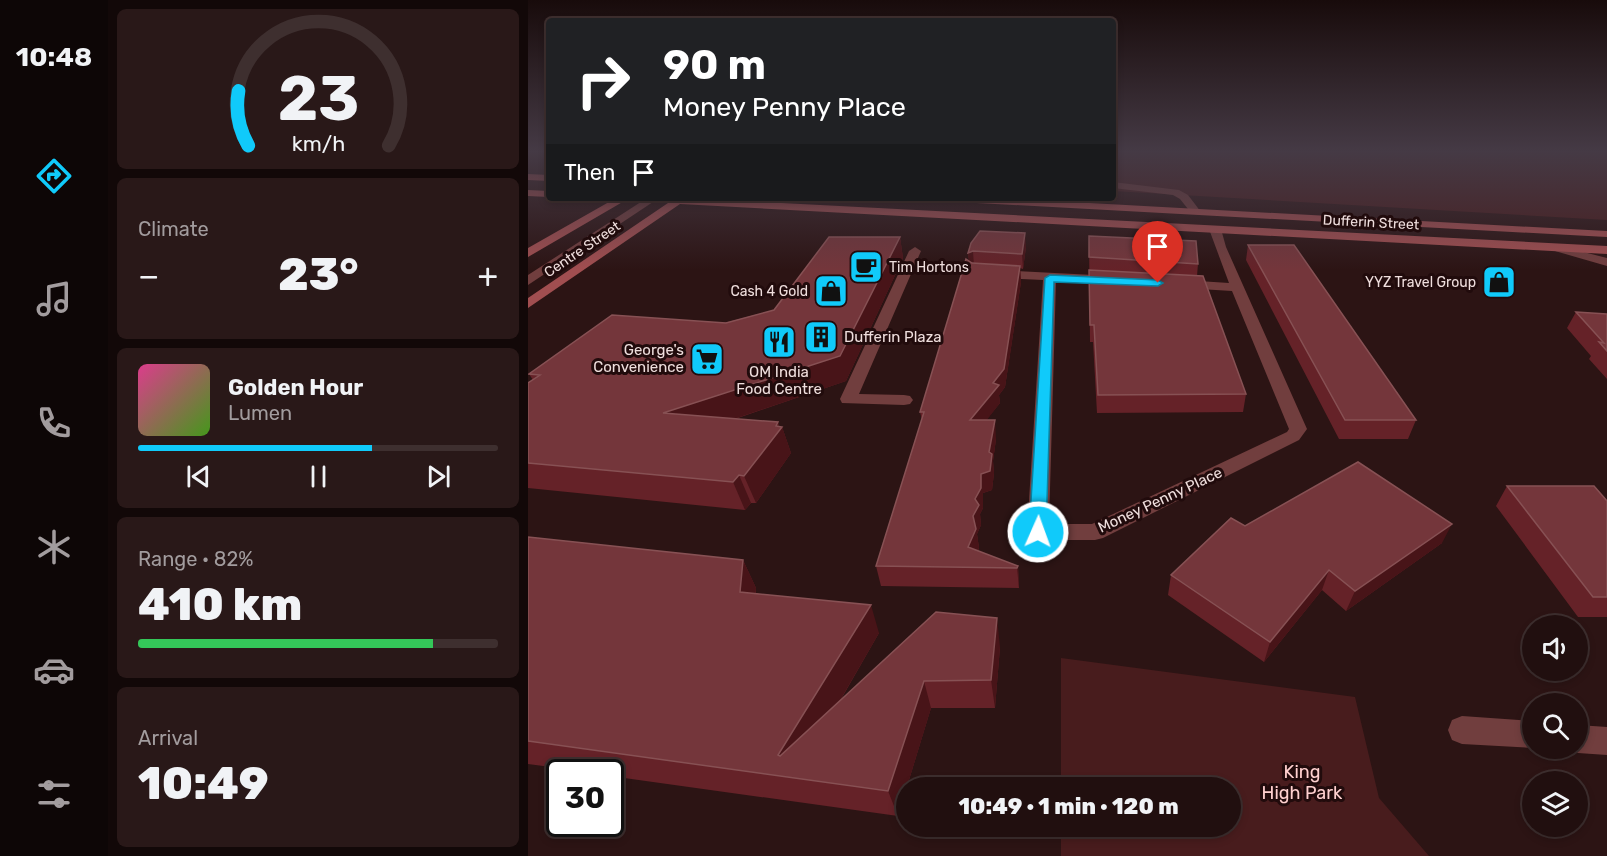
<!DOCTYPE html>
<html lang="en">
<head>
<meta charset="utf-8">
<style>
	:root { --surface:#210f0f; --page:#291818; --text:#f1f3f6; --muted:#a29c9e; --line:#3e2f2f; --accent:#10cafa }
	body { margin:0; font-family:Rubik,sans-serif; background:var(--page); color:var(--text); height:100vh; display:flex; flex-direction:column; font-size:22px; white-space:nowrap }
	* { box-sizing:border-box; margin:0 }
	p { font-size:20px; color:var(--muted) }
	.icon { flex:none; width:33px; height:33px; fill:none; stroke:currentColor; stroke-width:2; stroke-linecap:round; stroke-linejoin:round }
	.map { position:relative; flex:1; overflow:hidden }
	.side { display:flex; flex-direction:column; gap:9px; padding:9px; background:#120808; width:420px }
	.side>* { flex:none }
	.banner { position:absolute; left:18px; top:18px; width:570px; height:183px; border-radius:6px; box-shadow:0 3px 9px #0003,0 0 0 2px var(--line); background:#202124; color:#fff; overflow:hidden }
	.controls { position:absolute; left:994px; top:615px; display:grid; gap:12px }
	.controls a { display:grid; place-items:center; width:66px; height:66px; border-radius:50%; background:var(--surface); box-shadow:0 3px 9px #0003,0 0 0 2px var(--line); font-size:30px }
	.speed { position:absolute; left:18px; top:759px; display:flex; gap:12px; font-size:30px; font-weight:700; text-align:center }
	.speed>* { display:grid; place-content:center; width:78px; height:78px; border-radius:50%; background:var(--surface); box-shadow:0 3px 9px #0003,0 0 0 2px var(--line); line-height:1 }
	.speed .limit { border:3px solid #111; border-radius:9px; background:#fff; color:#111 }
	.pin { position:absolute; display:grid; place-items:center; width:51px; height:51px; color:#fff; margin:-62px -26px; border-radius:50% 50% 50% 0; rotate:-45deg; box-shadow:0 0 6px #0007 }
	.pin .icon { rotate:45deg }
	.me { position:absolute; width:66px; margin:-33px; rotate:2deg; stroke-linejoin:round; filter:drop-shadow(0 0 4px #0008) }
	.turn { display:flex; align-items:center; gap:21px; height:126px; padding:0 18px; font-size:27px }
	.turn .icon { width:78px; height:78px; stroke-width:2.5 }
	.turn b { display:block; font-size:42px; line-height:51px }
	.then { display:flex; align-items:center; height:57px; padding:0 18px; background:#0003; gap:12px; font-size:22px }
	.big { font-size:45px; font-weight:800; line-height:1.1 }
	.side .widget { flex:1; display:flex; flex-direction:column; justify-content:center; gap:9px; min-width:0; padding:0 21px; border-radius:9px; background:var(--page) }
	.side .dial { align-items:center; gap:0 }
	.dial svg { height:156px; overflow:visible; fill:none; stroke:var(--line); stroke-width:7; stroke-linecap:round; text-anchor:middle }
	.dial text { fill:var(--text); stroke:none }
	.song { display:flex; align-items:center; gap:18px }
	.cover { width:72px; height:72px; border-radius:9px; background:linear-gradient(135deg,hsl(330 70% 55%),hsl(100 70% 35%)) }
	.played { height:6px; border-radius:3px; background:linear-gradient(90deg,var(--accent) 65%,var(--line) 65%) }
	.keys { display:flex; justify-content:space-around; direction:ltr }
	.heat { display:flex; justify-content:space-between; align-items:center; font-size:33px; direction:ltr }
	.charge { height:9px; border-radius:4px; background:linear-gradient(90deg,#34c759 82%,var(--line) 0) }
	.trip { position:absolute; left:368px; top:777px; width:345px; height:60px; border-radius:30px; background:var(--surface); box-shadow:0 3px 9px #0003,0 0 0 2px var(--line); font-weight:800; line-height:60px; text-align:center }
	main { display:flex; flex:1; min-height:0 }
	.tabs { display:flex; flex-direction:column; width:108px; justify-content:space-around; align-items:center; background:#0d0606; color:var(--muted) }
	.tabs .icon { width:42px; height:42px }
	.tabs .active { color:var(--accent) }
	.tabs b { font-size:27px; color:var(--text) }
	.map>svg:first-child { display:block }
	.green { fill:#481c1d }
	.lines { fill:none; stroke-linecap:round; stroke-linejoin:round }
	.lane { fill:#713e3e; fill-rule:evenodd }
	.street { fill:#713e3e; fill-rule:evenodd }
	.secondary { fill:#a14e50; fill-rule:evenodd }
	.wall { fill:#652228 }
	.shaded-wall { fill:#481418 }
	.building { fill:#74363b; stroke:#875154; stroke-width:1.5 }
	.route { fill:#10cafa; stroke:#0a83a2; stroke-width:1.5 }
	.labels { text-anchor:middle; stroke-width:6; stroke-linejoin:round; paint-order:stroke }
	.far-street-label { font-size:14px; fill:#efdedd; stroke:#210b0c }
	.far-poi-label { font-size:14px; fill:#efdedd; stroke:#210b0c; text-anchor:end }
	.poi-label { font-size:15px; fill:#efdedd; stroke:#210b0c; text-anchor:start }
	.street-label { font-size:15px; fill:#efdedd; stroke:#210b0c }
	.near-park-label { font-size:18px; fill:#ffd0cf; stroke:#210b0c }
</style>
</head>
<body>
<main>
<nav class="tabs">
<b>10:48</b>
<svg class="icon active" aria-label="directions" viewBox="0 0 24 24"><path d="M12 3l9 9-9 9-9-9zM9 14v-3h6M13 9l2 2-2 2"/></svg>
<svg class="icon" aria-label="music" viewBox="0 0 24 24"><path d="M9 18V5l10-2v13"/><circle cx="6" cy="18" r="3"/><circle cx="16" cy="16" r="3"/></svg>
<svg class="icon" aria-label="phone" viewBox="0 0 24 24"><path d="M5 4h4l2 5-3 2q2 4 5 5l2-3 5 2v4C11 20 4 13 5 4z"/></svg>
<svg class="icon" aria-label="climate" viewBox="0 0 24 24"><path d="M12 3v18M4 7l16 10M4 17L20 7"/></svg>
<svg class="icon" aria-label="car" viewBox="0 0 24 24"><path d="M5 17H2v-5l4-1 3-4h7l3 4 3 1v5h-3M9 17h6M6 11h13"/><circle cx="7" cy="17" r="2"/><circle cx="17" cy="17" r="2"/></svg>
<svg class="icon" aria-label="filters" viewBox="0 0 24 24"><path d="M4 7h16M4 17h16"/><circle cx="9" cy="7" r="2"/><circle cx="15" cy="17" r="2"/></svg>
</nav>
<section class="side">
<div class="widget dial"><svg viewBox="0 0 100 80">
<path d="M14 69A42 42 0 1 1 86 69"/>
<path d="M14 69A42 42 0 0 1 9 41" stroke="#10cafa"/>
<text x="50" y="56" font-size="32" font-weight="700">23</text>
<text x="50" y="72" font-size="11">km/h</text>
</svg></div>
<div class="widget"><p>Climate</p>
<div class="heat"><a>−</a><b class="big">23°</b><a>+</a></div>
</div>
<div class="widget">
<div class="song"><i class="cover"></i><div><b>Golden Hour</b><p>Lumen</p></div></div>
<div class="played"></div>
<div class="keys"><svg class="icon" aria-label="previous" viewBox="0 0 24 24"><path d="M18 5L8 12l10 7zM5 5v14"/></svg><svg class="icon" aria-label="pause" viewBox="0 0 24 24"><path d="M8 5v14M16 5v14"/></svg><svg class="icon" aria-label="next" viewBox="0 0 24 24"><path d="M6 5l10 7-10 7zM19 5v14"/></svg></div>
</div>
<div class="widget"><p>Range · 82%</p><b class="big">410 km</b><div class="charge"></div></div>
<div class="widget"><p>Arrival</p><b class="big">10:49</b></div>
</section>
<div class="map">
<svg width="1079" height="856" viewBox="0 0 1079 856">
	<rect width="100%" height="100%" fill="#2c1414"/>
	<!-- green -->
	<path class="green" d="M 585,151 L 1079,151 L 1079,220 L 585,191 Z
		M 533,658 L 827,697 L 851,798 L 901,856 L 533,856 L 533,827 L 702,826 L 702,788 L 533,787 Z"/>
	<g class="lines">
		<!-- lane -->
		<path class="lane" d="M 585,182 L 651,190 L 660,195 L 673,212 L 664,214 L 652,199 L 645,195 L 585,188 Z
			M 119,198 L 131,198 L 0,285 L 0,275 Z
			M 387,247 L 393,251 L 331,394 L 376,395 L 382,396 L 385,400 L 382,404 L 376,405 L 314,403 L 312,399 L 381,251 Z"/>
		<!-- street -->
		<path class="street" d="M 687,226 L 693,229 L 698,247 L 779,429 L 771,440 L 575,538 L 567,540 L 510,540 L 502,538 L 499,532 L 515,280 L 469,278 L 463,274 L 469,270 L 585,276 L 591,280 L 585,284 L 528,281 L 521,524 L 564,524 L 759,432 L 761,429 L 704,291 L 655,288 L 649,284 L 655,280 L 701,283 L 681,229 Z
			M 1024,244 L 1079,258 L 1079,266 L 1020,249 L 1020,245 Z
			M 934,716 L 1005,721 L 1007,748 L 934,744 L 924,740 L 920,730 L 924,720 Z
			M 1050,725 L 1079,727 L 1079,755 L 1050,753 L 1040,749 L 1050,748 Z"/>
		<!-- secondary -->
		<path class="secondary" d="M 0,174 L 21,175 L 21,181 L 0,180 Z
			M 0,190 L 21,191 L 21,197 L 0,196 Z
			M 88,198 L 159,198 L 1079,246 L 1079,254 L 152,204 L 0,308 L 0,298 L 140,203 L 98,200 L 0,257 L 0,248 Z
			M 407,198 L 468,198 L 1079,231 L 1079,237 L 412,201 Z"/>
	</g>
	<!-- wall -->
	<path class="wall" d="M 561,236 L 670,264 L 669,276 L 718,394 L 715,412 L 569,413 L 565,342 L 562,342 Z
		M 372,237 L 375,258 L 318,381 L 207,419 L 250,422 L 251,426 L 254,427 L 263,453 L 228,503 L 223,503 L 217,510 L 0,488 L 0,383 L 5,380 L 1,374 L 246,310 Z
		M 443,243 L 498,247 L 495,269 L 492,268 L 493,282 L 477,387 L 471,395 L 472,403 L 458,420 L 468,439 L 465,461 L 466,473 L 464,490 L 455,493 L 455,508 L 452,514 L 453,525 L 449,534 L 451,548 L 450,551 L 490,566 L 491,588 L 353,586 L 348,566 L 394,420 L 392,412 L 441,261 L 440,253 Z
		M 720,245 L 888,420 L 880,439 L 811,439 L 718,260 Z
		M 1048,312 L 1079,314 L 1079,379 L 1061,359 L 1063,356 L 1039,328 Z
		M 979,486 L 1079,501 L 1079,617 L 1050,617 L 968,506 Z
		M 717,526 L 914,543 L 818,611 L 794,590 L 736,662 L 640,595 L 643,575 Z
		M 0,537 L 215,560 L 228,588 L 228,593 L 351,633 L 312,701 L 472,647 L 467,708 L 403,708 L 370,816 L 82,776 L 82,772 L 61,772 L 0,764 Z"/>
	<!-- shaded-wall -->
	<path class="shaded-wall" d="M 497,233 L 498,247 L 495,269 L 494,254 Z
		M 372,237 L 375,258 L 318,381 L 147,439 L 135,413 Z
		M 445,251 L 446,266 L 442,268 L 440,253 Z
		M 492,266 L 493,282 L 477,387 L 471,395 L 472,403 L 444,439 L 442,420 L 465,383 Z
		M 467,420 L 468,439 L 465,461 L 466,473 L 464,490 L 455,493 L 455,508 L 452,514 L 453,525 L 449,534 L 451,548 L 442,566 L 440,547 L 447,499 L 453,474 L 461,452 Z
		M 250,422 L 252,429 L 254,427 L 263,453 L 228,503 L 216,476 Z
		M 211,475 L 223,503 L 217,510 L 205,482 Z
		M 924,524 L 914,543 L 818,611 L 827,591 Z
		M 215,560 L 228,588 L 226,620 L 212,592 Z
		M 490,566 L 491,586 L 491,588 L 489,568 Z
		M 801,570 L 794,590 L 736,662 L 742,642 Z
		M 343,605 L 351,633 L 267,778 L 250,755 Z
		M 469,618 L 472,647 L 467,708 L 463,680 Z
		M 396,681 L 403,708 L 370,816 L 360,791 Z"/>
	<!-- building -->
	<path class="building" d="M 452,231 L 497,233 L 494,254 L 445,251 L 440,253 L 443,243 Z
		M 561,236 L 668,241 L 670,264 L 561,257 Z
		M 301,237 L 372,237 L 312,356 L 135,413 L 250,422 L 248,426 L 254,427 L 216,476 L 211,475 L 205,482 L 0,463 L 0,383 L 12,375 L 1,374 L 84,315 L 198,323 L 246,310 Z
		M 720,245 L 766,245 L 888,420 L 817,420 Z
		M 438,259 L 444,263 L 492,266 L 476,369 L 465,383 L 471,385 L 442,420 L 467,420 L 461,452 L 464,454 L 462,471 L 453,474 L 453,488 L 447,499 L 451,505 L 445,516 L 448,529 L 440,547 L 490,566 L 489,568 L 348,566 L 396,412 L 392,412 Z
		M 561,270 L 675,276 L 718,394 L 570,395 L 566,325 L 562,325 Z
		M 1048,312 L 1079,314 L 1079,351 L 1071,342 L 1076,343 Z
		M 830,462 L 924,524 L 827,591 L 801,570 L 742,642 L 643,575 L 703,518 L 717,526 Z
		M 979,486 L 1066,486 L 1079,501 L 1079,597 L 1065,597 Z
		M 0,537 L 215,560 L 212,592 L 343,605 L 250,755 L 252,756 L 408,612 L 469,618 L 463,680 L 396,681 L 360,791 L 0,741 Z"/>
	<!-- sky -->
	<linearGradient id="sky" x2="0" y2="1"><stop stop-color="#180b0b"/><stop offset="0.56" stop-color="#453a45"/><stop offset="1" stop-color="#453a45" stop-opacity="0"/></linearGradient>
	<rect width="1079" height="270" fill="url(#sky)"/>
	<!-- route -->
	<path class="route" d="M 522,275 L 630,280 L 635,283 L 630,286 L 526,282 L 518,532 L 516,536 L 504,536 L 501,532 L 517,278 Z"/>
	<!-- icons -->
	<defs>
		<symbol id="cafe-square" viewBox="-11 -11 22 22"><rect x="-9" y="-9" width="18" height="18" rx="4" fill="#10cafa" stroke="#210b0c"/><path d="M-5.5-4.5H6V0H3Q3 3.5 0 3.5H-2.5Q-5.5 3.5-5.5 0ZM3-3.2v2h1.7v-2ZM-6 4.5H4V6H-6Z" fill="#111"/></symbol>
		<symbol id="shop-square" viewBox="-11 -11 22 22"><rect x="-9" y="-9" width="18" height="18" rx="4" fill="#10cafa" stroke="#210b0c"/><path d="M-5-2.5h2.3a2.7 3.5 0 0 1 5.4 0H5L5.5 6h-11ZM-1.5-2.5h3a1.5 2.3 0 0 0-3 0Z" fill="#111"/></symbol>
		<symbol id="building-square" viewBox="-11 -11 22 22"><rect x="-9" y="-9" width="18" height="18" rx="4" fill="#10cafa" stroke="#210b0c"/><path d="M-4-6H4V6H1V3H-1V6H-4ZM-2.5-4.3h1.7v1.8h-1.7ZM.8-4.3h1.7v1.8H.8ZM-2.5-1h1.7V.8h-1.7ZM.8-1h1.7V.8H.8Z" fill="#111"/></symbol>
		<symbol id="restaurant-square" viewBox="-11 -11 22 22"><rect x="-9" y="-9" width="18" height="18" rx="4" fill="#10cafa" stroke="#210b0c"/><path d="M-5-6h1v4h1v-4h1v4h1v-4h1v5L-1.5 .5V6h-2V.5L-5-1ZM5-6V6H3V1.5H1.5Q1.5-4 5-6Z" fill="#111"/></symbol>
		<symbol id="supermarket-square" viewBox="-11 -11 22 22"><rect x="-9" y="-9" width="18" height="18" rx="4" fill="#10cafa" stroke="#210b0c"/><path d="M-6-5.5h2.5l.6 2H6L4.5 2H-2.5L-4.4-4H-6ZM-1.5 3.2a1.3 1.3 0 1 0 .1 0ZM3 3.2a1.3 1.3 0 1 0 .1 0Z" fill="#111"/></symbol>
	</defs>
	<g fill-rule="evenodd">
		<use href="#cafe-square" x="319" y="248" width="38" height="38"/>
		<use href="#shop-square" x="952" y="263" width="38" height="38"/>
		<use href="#shop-square" x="284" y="272" width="38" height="38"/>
		<use href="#building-square" x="274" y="318" width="38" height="38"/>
		<use href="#restaurant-square" x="232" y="323" width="38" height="38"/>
		<use href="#supermarket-square" x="160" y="340" width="38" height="38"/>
	</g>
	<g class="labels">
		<!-- far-street labels -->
		<g class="far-street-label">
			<text transform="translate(843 222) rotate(3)" y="5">Dufferin Street</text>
			<text transform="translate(54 249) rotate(-34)" y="5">Centre Street</text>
		</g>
		<!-- far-poi labels -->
		<g class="far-poi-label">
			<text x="361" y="272" text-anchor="start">Tim Hortons</text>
			<text x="948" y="287">YYZ Travel Group</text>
			<text x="280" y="296">Cash 4 Gold</text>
		</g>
		<!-- poi labels -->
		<g class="poi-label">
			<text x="316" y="342">Dufferin Plaza</text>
			<text x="156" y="355" text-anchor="end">George's<tspan x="156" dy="17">Convenience</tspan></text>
			<text x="251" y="377" text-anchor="middle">OM India<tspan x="251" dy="17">Food Centre</tspan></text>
		</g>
		<!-- street labels -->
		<g class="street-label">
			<text transform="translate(632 500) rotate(-25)" y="5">Money Penny Place</text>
		</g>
		<!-- near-park labels -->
		<g class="near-park-label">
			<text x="774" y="778">King<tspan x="774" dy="21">High Park</tspan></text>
		</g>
	</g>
</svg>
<div class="controls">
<a><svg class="icon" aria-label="sound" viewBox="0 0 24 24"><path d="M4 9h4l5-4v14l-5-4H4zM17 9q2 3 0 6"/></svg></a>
<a><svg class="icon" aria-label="search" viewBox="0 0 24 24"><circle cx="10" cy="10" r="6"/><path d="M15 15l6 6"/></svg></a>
<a><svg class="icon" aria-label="layers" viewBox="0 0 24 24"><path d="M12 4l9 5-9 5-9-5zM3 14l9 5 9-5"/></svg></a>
</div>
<div class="speed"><div class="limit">30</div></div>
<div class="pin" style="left:630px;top:283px;background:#d93025"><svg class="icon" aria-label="arrive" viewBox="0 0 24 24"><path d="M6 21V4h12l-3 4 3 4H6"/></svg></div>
<svg class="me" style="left:510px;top:532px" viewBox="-20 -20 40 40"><circle r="17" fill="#10cafa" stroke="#fff" stroke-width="3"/><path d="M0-11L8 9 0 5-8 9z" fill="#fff"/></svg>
<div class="trip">10:49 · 1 min · 120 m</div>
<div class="banner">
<div class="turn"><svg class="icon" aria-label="right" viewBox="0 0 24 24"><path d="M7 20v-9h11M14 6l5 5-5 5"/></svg><div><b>90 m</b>Money Penny Place</div></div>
<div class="then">Then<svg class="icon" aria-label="arrive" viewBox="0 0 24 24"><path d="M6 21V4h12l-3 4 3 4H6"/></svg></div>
</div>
</div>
</main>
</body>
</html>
